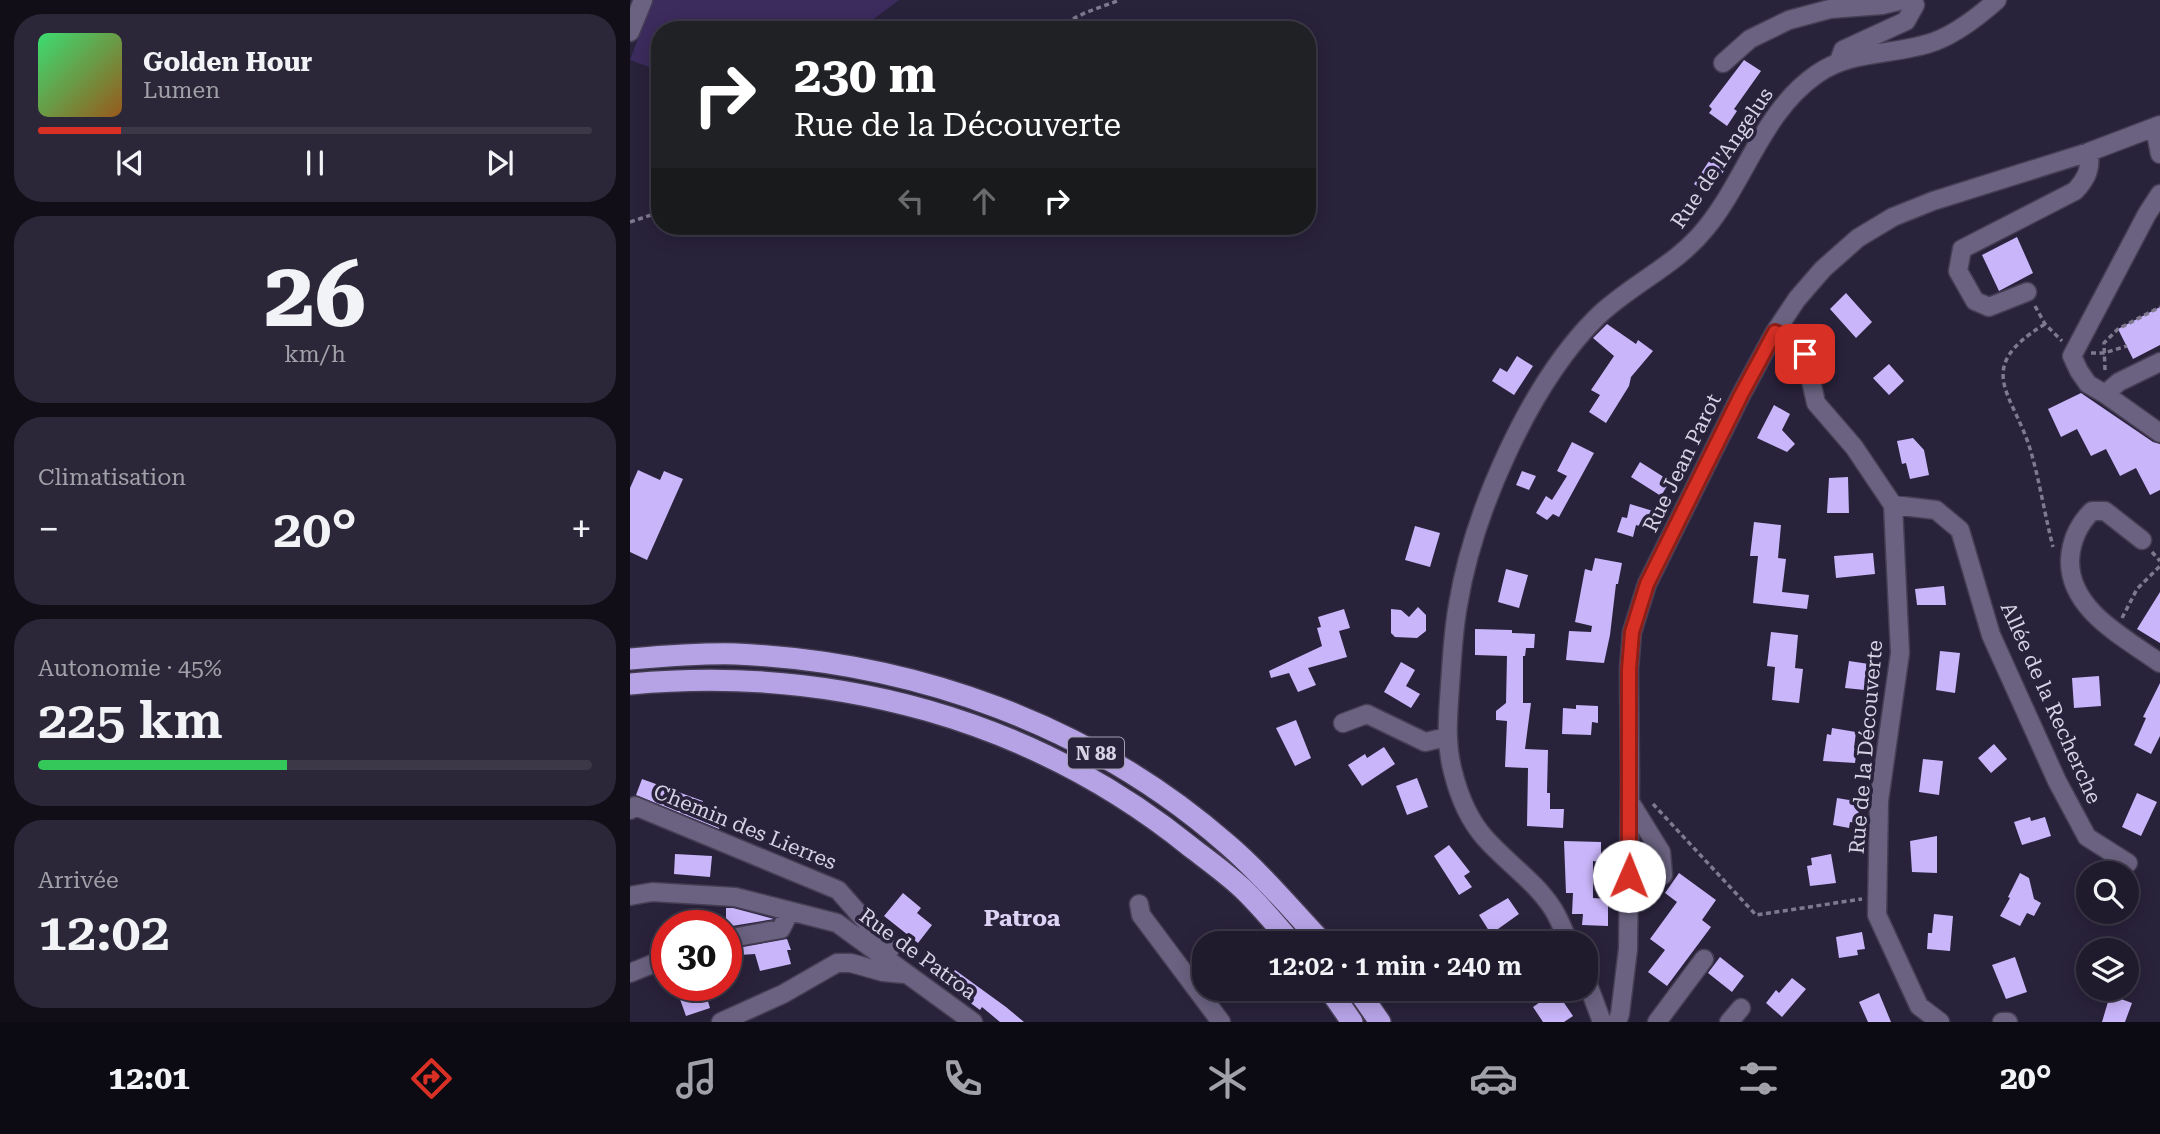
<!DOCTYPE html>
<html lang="fr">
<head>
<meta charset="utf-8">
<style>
	:root { --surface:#1f1a2c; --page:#2c2738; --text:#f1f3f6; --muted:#a1a1a9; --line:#3c3848; --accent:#d93025 }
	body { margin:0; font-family:"Roboto Serif",serif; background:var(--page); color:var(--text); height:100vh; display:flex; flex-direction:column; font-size:26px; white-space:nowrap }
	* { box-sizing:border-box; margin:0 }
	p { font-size:23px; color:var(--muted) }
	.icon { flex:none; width:38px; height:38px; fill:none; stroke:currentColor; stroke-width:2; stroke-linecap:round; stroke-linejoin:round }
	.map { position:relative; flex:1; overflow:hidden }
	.drawer { display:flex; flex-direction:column; gap:14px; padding:14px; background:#110e18; width:630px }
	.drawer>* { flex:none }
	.guide { position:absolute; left:21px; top:21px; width:665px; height:214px; border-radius:28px; box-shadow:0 4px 18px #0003,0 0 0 2px var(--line); background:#202124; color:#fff; overflow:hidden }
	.tools { position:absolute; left:1446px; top:861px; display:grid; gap:14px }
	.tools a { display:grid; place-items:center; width:63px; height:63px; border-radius:50%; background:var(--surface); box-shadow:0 4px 18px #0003,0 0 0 2px var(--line); font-size:35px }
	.speed { position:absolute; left:21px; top:910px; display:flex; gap:14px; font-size:35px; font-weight:700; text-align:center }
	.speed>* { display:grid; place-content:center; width:91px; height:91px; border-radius:50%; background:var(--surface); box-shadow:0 4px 18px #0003,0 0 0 2px var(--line); line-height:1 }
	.speed .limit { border:10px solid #d22; background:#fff; color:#111 }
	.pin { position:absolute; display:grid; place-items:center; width:60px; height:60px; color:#fff; margin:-30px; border-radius:14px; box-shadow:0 4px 10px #0006 }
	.me { position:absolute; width:77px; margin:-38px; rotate:1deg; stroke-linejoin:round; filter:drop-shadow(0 0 5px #0008) }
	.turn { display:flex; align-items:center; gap:24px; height:147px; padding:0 28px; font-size:32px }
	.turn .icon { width:91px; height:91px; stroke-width:2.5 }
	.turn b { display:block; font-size:49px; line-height:60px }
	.lanes { display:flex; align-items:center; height:66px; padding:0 28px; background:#0003; justify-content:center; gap:35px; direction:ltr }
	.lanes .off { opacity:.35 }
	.big { font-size:52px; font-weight:600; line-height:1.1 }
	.drawer .card { flex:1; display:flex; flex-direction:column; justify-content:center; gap:10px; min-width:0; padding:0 24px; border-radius:28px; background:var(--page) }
	.drawer .dial { align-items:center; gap:0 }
	.dial b { font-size:91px; line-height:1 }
	.song { display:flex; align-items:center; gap:21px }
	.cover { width:84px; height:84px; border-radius:10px; background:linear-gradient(135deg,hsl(140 70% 55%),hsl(30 70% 35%)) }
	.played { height:7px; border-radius:4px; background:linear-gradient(90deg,var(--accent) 15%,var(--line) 15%) }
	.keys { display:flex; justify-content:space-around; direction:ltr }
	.heat { display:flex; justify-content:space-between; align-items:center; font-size:38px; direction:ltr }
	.charge { height:10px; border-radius:5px; background:linear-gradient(90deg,#34c759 45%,var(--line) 0) }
	.trip { position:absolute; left:562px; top:931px; width:406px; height:70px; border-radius:28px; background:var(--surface); box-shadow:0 4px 18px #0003,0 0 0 2px var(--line); font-weight:600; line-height:70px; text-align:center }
	.menu { display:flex; height:112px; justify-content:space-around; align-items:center; background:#0c0a12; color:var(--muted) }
	.menu .icon { width:49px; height:49px }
	.menu .current { color:var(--accent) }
	.menu b { font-size:32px; color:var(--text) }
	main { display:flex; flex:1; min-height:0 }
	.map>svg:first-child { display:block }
	.green { fill:#3c2b5d }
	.building { fill:#c9b5fa }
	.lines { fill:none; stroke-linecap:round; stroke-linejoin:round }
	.minor-casing { stroke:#453e54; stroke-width:21 }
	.highway-casing { stroke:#453e54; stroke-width:24 }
	.path { stroke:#7f798e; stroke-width:3.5; stroke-dasharray:5 3.5; stroke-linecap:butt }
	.minor { stroke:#6a6280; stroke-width:18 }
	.highway { stroke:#b6a3e6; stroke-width:21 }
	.route-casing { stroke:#8d1f18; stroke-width:18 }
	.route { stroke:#d93025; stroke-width:12 }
	.labels { text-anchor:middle; stroke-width:7; stroke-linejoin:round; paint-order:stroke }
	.shield { fill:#29223b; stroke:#a39eb1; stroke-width:2 }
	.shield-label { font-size:19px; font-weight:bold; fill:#d7d3e4 }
	.street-label { font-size:21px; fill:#d7d3e4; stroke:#29223b }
	.neighbourhood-label { font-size:23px; font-weight:bold; fill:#dcd3f5; stroke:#29223b }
</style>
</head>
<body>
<main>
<section class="drawer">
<div class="card">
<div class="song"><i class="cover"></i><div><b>Golden Hour</b><p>Lumen</p></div></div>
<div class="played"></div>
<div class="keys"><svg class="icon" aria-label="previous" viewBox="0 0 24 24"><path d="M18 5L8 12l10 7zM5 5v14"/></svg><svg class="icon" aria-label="pause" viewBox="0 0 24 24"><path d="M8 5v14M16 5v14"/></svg><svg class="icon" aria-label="next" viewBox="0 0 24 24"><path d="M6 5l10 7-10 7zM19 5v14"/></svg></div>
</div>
<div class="card dial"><b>26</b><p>km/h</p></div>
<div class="card"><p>Climatisation</p>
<div class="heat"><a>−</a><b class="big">20°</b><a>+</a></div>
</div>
<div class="card"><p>Autonomie · 45%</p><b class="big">225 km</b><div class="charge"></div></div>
<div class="card"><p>Arrivée</p><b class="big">12:02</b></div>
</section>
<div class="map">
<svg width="1530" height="1022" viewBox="0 0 1530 1022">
	<rect width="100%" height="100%" fill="#29223b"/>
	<!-- green -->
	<path class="green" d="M 22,0 L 269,0 L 229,30 L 30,30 L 30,71 L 0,60 Z"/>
	<!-- building -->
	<path class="building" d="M 1114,60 L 1131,71 L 1104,109 L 1107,111 L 1097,126 L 1079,113 L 1082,109 L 1079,106 Z
		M 1081,158 L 1096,168 L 1078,194 L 1064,184 Z
		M 1387,237 L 1403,273 L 1369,291 L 1352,255 Z
		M 1216,293 L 1242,322 L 1226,338 L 1200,309 Z
		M 1530,307 L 1530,345 L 1503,359 L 1488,329 Z
		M 977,324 L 1006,344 L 1008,340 L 1023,351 L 1001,377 L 999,386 L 976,423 L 959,412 L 970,395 L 961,390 L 984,356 L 963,338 Z
		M 887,356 L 903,366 L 884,395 L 862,381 L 870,368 L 877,372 Z
		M 1259,364 L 1274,381 L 1259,395 L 1243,378 Z
		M 1451,393 L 1523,442 L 1530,444 L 1530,490 L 1520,495 L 1506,468 L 1490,476 L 1476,449 L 1461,456 L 1447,429 L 1431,437 L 1418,409 Z
		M 1144,405 L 1160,414 L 1152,430 L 1165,444 L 1157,452 L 1127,438 Z
		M 1283,438 L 1294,450 L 1299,475 L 1280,479 L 1276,463 L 1272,464 L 1267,441 Z
		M 942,442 L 964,453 L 929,517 L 923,514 L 917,520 L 906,513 L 916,496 L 922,500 L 937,476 L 927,471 Z
		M 1010,462 L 1040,481 L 1031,496 L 1001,477 Z
		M 8,470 L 30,480 L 34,471 L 53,479 L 17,560 L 0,552 L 0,488 Z
		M 892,471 L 906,476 L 899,490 L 886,485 Z
		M 1218,477 L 1219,513 L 1197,513 L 1199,478 Z
		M 1000,504 L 1023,511 L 1018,528 L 1006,525 L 1003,537 L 987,532 L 992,517 L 997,518 Z
		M 1124,522 L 1151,525 L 1148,558 L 1156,559 L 1152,592 L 1179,595 L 1177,609 L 1123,603 L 1128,556 L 1120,556 Z
		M 785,526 L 810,533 L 800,567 L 775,560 Z
		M 1243,553 L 1245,574 L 1206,578 L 1204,556 Z
		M 965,558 L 992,563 L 988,584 L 986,584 L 980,635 L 974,663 L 936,660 L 939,631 L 961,632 L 962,626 L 945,622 L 955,569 L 962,571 Z
		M 876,569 L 898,575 L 889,608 L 868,602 Z
		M 1314,586 L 1316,605 L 1287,605 L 1285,589 Z
		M 1530,592 L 1530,643 L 1507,629 Z
		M 788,607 L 796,615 L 796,631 L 787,638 L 765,637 L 761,633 L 761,609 L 771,610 L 779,617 Z
		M 714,609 L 720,628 L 709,631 L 717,657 L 678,668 L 686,685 L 668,692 L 659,673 L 641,678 L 639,671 L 692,646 L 687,628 L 691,627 L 688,617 Z
		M 845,629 L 882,630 L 882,633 L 905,634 L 904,648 L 896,648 L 895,656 L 893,656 L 893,703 L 901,703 L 895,749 L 918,750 L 917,793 L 920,793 L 920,809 L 934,809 L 933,828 L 897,826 L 898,768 L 875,767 L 877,721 L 866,720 L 866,711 L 876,703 L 877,656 L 845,655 Z
		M 1141,632 L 1168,635 L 1165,668 L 1173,669 L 1169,703 L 1142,700 L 1145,667 L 1137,666 Z
		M 1310,651 L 1330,653 L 1325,693 L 1306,690 Z
		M 1219,661 L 1239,664 L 1235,690 L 1215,688 Z
		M 771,662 L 785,670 L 776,686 L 790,694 L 781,708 L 754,692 Z
		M 1469,676 L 1471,706 L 1444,708 L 1442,678 Z
		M 1530,683 L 1530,736 L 1521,754 L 1504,745 L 1516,718 L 1513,717 Z
		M 946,705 L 968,706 L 968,723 L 962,722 L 961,735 L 932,734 L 933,708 L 946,709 Z
		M 666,720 L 681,758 L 665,766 L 646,728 Z
		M 1202,728 L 1226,732 L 1224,748 L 1227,748 L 1225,763 L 1193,761 L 1197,734 L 1201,735 Z
		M 1364,744 L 1377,759 L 1361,773 L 1348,758 Z
		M 754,747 L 765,764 L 732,786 L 718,765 L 735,754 L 737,758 Z
		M 1293,759 L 1313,761 L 1309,795 L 1289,792 Z
		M 787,778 L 798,807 L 777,815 L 766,786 Z
		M 12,779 L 73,801 L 70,808 L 93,815 L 89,829 L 6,795 Z
		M 1232,790 L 1227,823 L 1220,822 L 1219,828 L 1203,825 L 1207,798 L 1219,800 Z
		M 1507,793 L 1527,802 L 1511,836 L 1492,827 Z
		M 1400,817 L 1401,821 L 1415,817 L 1421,836 L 1392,845 L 1384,822 Z
		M 1307,836 L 1307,873 L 1282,872 L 1280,841 Z
		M 934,841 L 971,842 L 971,862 L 963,861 L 963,898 L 978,899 L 978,926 L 952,925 L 953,914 L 942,914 L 943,893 L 936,893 Z
		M 819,845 L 840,872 L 834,876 L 842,887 L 829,895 L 804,856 Z
		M 45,854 L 82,856 L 80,877 L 44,874 Z
		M 1201,854 L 1206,883 L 1180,886 L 1177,866 L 1182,865 L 1181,858 Z
		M 1049,873 L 1086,900 L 1072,920 L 1081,927 L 1037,986 L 1018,972 L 1035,950 L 1020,939 L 1047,902 L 1035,893 Z
		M 1390,873 L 1399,878 L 1404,899 L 1411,903 L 1404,916 L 1397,913 L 1390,926 L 1370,916 L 1380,898 L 1378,897 Z
		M 273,893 L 291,908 L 287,913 L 302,925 L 288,943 L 254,916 Z
		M 878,898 L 889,914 L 861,934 L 849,915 Z
		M 96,908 L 103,908 L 144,919 L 96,927 Z
		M 1304,914 L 1323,916 L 1320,951 L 1297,949 L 1298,933 L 1302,933 Z
		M 1232,932 L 1235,949 L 1227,950 L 1228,955 L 1209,958 L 1206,937 Z
		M 157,939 L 161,950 L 157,950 L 161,964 L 130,971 L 125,954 L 109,955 L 108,950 L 96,953 L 96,950 Z
		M 1090,957 L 1114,976 L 1102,992 L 1078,973 Z
		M 1385,957 L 1397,992 L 1376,999 L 1362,965 Z
		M 325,970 L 376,1007 L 394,1022 L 370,1022 L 352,1007 L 350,1010 L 316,985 Z
		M 1162,978 L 1176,989 L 1152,1017 L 1136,1003 L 1146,990 L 1149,993 Z
		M 55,985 L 73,985 L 80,1008 L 56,1016 L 46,988 Z
		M 926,991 L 943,1016 L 934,1022 L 913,1022 L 903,1007 Z
		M 1249,993 L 1261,1022 L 1238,1022 L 1229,1002 Z
		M 1480,995 L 1502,1003 L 1495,1022 L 1472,1022 Z"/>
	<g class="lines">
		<defs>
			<path id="minor" d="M 0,32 L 13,0
				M 1209,61 L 1213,50 L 1276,21 L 1285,5 L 1280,0
				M 1093,63 L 1120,39 L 1159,20 L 1200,9 L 1252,5 L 1273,0
				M 1525,128 L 1530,154
				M 1530,194 L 1517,214 L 1442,356 L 1449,371 L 1458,384 L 1475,394 L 1530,433
				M 1397,292 L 1359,307 L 1345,301 L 1328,271 L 1332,249 L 1445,191 C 1457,178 1461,169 1459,152
				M 1145,332 L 1163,340 L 1175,354 L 1186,403 L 1224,447 L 1263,505 L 1270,653 L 1249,801 L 1247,915 L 1289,1006 L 1310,1022
				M 1475,394 L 1489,382 L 1530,362
				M 1263,505 L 1306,510 L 1330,530 L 1361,635 L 1427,781 L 1457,837 L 1498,863
				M 1512,540 L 1475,511 L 1462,511 C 1448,525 1441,540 1440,560 C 1439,610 1494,637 1530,663
				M 713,723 L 737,714 L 795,742 L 817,737
				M 1000,802 L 1031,852 L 1033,875
				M 0,810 L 5,806 L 208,890 L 260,949 L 254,958
				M 0,896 L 22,892 L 105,897 L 207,923 L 343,1022
				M 509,904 L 511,915 L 591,1022
				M 96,939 L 151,929 L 160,911
				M 939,943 C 934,932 930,920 923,909 C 905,881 877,863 855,838 C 838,819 829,796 823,772 C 815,743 818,715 820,686 C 822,659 823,632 828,605 C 843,513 899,385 966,318 C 999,285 1046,266 1076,228 C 1116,179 1133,111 1187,74 C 1222,49 1267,56 1306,41 C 1329,32 1349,16 1367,0
				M 0,973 L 37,958
				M 956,979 L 972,1022
				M 91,1022 L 153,994 L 207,963 L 221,963 L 253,972 L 275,974
				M 987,1022 L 990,1014 L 998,949 L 1000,780 L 999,669 L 1002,632 L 1017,584 L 1111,395 L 1145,332 L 1167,299 L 1193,269 L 1228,238 L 1263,217 L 1303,201 L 1459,152 L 1530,125
				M 1027,1022 L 1074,959
				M 1099,1022 L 1111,1008
				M 1372,1022 L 1378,1022"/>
			<path id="highway" d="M 0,659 C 35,656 71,653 106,654 C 285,662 461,725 597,844 C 632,874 661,909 693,943
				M 0,684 C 203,665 403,719 562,848 C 579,861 597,874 612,888 C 630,905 646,925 662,943
				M 699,989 L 722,1022
				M 727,989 L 750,1022"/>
		</defs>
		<!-- minor casing -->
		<use href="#minor" class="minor-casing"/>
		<!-- highway casing -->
		<use href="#highway" class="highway-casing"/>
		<!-- path -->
		<path class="path" d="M 420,30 L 457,12 L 490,0
			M 0,222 L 30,212
			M 1405,306 L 1415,324 L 1432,341
			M 1415,324 C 1341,369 1384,393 1401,452 C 1410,483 1415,516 1423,547
			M 1461,353 L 1474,353 L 1497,346
			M 1475,370 L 1474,343 L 1488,329 L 1530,307
			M 1522,552 L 1530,561
			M 1492,618 L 1507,589 L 1530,566
			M 1023,804 L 1126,915 L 1232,899"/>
		<!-- minor -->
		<use href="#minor" class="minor"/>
		<!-- highway -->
		<use href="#highway" class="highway"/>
	</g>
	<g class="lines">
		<defs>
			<path id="route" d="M 999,876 L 999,669 L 1002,632 L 1017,584 L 1111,395 L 1145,332 L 1163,340 L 1175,354"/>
		</defs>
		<!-- route casing -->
		<use href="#route" class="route-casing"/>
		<!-- route -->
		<use href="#route" class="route"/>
	</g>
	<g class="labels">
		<!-- shield labels -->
		<rect class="shield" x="438" y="737.5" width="56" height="31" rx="5"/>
		<g class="shield-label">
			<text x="466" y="760">N 88</text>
		</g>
		<!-- street labels -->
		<g class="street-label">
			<text transform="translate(1092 158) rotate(-56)" y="7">Rue de l'Angelus</text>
			<text transform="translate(1052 463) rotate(-64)" y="7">Rue Jean Parot</text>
			<text transform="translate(1421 703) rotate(66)" y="7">Allée de la Recherche</text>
			<text transform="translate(1236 747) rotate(-85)" y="7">Rue de la Découverte</text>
			<text transform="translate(115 827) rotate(22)" y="7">Chemin des Lierres</text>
			<text transform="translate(288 954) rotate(36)" y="7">Rue de Patroa</text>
		</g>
		<!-- neighbourhood labels -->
		<g class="neighbourhood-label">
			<text x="392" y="926">Patroa</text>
		</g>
	</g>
</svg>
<div class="tools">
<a><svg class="icon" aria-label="search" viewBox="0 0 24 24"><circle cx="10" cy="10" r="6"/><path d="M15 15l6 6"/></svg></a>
<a><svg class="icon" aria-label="layers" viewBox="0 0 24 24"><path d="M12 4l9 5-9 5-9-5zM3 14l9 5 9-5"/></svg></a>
</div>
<div class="speed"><div class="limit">30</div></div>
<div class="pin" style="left:1175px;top:354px;background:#d93025"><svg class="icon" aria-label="arrive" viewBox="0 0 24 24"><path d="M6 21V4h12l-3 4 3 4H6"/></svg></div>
<svg class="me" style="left:999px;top:876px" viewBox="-20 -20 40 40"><circle r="19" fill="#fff"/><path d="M0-13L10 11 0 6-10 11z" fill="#d93025"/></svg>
<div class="trip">12:02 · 1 min · 240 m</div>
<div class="guide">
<div class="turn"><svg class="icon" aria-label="right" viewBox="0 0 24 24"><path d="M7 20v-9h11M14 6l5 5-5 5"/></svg><div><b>230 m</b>Rue de la Découverte</div></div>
<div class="lanes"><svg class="icon off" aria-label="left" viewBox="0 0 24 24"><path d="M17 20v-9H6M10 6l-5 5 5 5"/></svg><svg class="icon off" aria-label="ahead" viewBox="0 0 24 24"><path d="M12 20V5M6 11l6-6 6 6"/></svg><svg class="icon" aria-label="right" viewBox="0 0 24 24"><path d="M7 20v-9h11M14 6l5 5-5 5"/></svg></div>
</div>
</div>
</main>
<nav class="menu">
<b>12:01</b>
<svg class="icon current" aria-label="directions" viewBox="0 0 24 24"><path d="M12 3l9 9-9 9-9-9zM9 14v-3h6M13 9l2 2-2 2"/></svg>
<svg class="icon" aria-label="music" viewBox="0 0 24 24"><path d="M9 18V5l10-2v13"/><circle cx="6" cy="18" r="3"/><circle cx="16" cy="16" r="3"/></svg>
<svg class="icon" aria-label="phone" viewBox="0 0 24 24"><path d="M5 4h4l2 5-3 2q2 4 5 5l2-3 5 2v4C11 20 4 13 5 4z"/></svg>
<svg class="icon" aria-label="climate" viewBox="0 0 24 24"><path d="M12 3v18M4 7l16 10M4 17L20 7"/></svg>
<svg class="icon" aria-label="car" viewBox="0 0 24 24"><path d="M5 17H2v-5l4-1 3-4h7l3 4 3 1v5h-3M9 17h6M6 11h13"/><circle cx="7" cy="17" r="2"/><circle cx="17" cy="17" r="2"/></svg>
<svg class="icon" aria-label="filters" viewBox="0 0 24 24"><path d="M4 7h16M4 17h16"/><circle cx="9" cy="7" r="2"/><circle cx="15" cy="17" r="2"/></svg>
<b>20°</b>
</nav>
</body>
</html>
